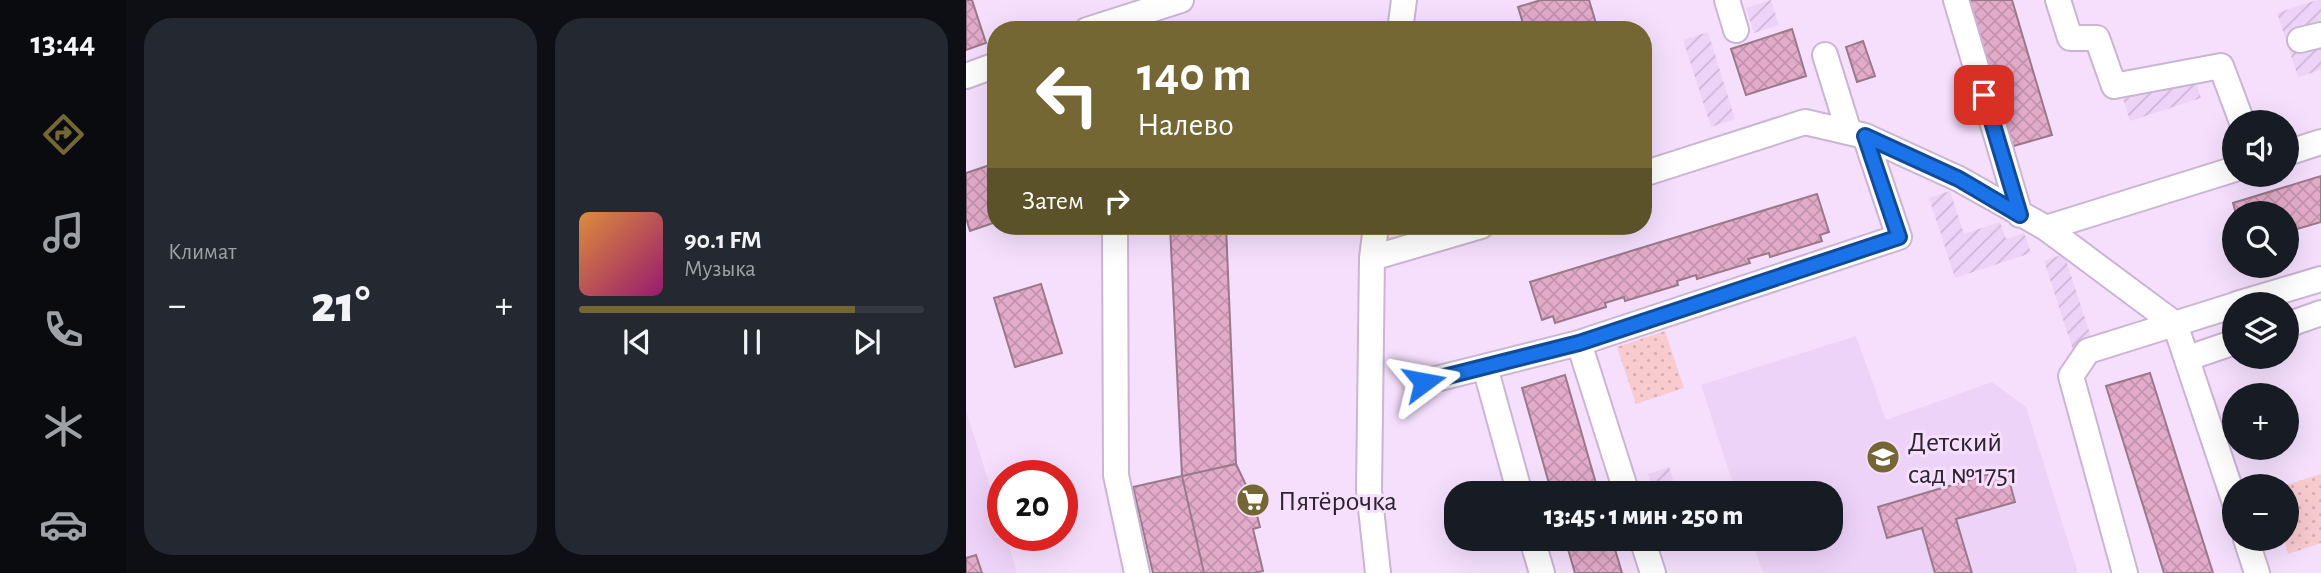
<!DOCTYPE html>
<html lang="ru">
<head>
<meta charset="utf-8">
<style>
	:root { --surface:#171b24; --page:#242831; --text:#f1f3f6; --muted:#9ea1a6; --line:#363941; --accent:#746734 }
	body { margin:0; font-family:"Alegreya Sans",sans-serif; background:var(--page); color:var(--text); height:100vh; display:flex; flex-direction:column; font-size:26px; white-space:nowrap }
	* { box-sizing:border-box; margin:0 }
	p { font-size:23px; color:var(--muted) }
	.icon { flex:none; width:38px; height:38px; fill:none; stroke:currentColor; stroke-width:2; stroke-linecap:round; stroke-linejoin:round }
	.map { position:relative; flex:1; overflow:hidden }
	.panel { display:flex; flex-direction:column; gap:18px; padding:18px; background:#0d0f14; width:840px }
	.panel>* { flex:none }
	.hud { position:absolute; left:21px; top:21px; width:665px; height:214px; border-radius:28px; box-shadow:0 7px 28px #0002; background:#746734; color:#fff; overflow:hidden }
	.controls { position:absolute; left:1256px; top:110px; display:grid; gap:14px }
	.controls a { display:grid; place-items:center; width:77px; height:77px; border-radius:50%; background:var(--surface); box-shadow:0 7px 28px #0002; font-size:35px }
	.speed { position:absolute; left:21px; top:460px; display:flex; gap:14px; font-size:35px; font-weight:700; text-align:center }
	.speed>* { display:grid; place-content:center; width:91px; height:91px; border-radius:50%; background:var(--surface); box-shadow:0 7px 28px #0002; line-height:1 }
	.speed .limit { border:10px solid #d22; background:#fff; color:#111 }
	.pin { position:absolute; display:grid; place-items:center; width:60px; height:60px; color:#fff; margin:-30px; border-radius:14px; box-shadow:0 4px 10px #0006 }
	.me { position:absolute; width:77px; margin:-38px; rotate:77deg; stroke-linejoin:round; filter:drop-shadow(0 0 5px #0008) }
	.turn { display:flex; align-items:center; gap:24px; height:147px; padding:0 35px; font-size:32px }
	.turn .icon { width:91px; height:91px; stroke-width:2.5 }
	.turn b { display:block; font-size:49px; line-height:60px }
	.then { display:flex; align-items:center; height:66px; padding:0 35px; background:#0003; gap:14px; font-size:26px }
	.big { font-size:52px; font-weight:800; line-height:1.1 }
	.panel .tile { flex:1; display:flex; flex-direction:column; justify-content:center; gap:10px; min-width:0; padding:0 24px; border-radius:28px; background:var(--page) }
	.song { display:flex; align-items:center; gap:21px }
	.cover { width:84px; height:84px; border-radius:10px; background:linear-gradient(135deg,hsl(30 70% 55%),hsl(320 70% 35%)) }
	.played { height:7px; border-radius:4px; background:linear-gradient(90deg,var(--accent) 80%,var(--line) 80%) }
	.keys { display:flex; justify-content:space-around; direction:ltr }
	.heat { display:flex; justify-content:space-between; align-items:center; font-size:38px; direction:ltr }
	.panel .tiles { flex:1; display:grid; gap:18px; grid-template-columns:repeat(2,1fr) }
	.trip { position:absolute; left:478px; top:481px; width:399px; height:70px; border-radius:28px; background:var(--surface); box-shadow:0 7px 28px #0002; font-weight:800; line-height:70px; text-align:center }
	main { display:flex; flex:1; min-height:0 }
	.tabs { display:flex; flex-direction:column; width:126px; justify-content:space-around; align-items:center; background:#090b0e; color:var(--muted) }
	.tabs .icon { width:49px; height:49px }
	.tabs .on { color:var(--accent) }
	.tabs b { font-size:32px; color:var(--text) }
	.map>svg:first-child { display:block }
	.built { fill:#eed3f8 }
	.industrial { fill:url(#industrial-furrows) }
	.park { fill:url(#park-dots) }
	.building { fill:url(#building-cross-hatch); stroke:#99798a; stroke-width:2 }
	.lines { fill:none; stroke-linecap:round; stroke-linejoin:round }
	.minor-casing { stroke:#cab5d2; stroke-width:28 }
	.minor { stroke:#fff; stroke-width:24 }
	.route-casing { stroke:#114b97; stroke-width:18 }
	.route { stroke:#1a73e8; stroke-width:12 }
	.labels { text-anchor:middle; stroke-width:6; stroke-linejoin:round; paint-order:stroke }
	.poi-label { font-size:28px; fill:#2c242f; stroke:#f5dffd; text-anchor:start }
</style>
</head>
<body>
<main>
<nav class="tabs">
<b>13:44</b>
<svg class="icon on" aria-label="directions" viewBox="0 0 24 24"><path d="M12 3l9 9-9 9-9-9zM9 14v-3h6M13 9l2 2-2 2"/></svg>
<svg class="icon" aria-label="music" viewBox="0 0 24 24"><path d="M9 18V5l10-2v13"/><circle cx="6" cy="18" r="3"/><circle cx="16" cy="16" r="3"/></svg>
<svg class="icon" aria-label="phone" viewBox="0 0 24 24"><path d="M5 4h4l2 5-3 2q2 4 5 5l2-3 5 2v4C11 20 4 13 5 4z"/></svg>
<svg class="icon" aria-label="climate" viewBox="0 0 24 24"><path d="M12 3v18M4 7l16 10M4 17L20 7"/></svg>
<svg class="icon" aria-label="car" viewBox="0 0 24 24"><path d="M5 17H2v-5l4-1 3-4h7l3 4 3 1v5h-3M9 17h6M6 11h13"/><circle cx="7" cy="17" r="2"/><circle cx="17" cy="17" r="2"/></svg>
</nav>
<section class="panel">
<div class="tiles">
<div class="tile"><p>Климат</p>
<div class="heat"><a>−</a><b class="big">21°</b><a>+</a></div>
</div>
<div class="tile">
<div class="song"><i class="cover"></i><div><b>90.1 FM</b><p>Музыка</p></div></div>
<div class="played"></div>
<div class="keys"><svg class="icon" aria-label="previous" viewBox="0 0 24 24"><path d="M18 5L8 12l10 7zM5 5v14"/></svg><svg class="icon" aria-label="pause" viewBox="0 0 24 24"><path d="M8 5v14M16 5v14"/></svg><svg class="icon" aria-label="next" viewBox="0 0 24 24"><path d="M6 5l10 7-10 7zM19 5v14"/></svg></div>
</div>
</div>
</section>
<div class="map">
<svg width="1355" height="573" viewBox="0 0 1355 573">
	<defs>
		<pattern id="industrial-furrows" width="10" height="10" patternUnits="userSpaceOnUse" patternTransform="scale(1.75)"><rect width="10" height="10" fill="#eed3f8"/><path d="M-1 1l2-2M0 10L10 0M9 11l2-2" fill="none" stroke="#ccb5d5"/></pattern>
		<pattern id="park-dots" width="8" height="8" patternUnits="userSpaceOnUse" patternTransform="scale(1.75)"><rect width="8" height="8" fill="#f8cbcf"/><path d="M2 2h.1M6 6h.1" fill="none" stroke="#d5aeb2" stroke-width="1.8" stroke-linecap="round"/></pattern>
		<pattern id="building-cross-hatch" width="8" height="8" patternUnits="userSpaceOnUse" patternTransform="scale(1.75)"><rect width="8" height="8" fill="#e3abca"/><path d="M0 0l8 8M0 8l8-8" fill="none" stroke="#c393ae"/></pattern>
	</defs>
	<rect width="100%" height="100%" fill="#f5dffd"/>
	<!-- built -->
	<path class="built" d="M 890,336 L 920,420 L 1026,382 L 1060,407 L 1112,573 L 797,573 L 785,539 L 864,539 L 864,494 L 770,493 L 735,385 Z
		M 0,411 L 37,526 L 37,536 L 40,536 L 51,573 L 0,573 Z"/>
	<!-- industrial -->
	<path class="industrial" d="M 805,0 L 813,25 L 788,33 L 780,8 Z
		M 1351,0 L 1355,0 L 1355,70 L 1332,77 L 1311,13 Z
		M 742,32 L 769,119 L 745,127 L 717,40 Z
		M 1228,76 L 1235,98 L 1164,121 L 1157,99 Z
		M 984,191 L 998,234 L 1034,222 L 1040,239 L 1058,233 L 1065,253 L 989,278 L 963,198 Z
		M 1098,254 L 1128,346 L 1108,353 L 1078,261 Z
		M 703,467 L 711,493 L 688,493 L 682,474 Z"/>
	<!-- park -->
	<path class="park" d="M 699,331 L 718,388 L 670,404 L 651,347 Z
		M 1355,474 L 1355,543 L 1322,554 L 1318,539 L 1321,539 L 1321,486 L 1317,486 Z"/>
	<!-- building -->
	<path class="building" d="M 0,0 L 6,0 L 20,43 L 0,50 Z
		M 575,0 L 623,0 L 632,30 L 559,30 L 552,7 Z
		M 1000,0 L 1046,0 L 1086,135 L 1044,147 Z
		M 826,29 L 840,76 L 780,95 L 765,49 Z
		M 897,41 L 909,76 L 891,82 L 880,47 Z
		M 30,163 L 30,222 L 4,231 L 0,218 L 0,173 Z
		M 1355,176 L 1355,222 L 1321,232 L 1321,214 L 1270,214 L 1267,203 Z
		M 851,194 L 863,232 L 854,235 L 856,241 L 804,257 L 803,253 L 782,259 L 784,263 L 731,279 L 730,275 L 711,281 L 712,285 L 659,301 L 658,297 L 639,303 L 640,307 L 589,323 L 587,316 L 576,320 L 564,282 Z
		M 204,226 L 260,226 L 270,464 L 216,476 Z
		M 75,284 L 96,353 L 49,367 L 28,298 Z
		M 1184,373 L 1247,573 L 1198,573 L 1140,386 Z
		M 599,375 L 633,494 L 586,494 L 556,388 Z
		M 270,464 L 287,500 L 294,527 L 287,529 L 297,571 L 288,573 L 238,573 L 216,476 Z
		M 1040,469 L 1049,502 L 990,519 L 1006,573 L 969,573 L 956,528 L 921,538 L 912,507 Z
		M 216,476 L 238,573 L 187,573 L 167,487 Z
		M 599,539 L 646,539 L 656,573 L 609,573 Z
		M 10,555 L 16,573 L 0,573 L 0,558 Z"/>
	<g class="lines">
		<defs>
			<path id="minor" d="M 761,0 L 770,30
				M 990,0 L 1054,215
				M 1092,0 L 1104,38 L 1131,38 L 1148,86 L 1255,66 L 1276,122
				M 121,30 L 215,0
				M 434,30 L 438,0
				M 1334,40 L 1355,35
				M 859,55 L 883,132
				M 0,76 L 30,65
				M 1321,153 L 1355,142
				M 677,174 L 839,122 L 899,136 L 993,179 L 1080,228 L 1209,324 L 1269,503
				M 149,226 L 150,475 L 171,573
				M 410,226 L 406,258 L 403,490 L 412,573
				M 1080,228 L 1269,169
				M 406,258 L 515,226
				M 1271,304 L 1355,279
				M 1321,325 L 1355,313
				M 1222,358 L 1269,342
				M 519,367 L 554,494
				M 458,382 L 613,343
				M 661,494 L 613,343 L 933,237 L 899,136
				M 566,539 L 576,573
				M 676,539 L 687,573
				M 1280,539 L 1291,573
				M 1159,573 L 1105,376 L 1122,351 L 1269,305"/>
		</defs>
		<!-- minor casing -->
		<use href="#minor" class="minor-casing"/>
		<!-- minor -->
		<use href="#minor" class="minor"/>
	</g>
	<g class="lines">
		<defs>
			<path id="route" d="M 458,382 L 613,343 L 933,237 L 899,136 L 993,179 L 1054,215 L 1018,95"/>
		</defs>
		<!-- route casing -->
		<use href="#route" class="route-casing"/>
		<!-- route -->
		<use href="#route" class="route"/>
	</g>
	<!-- icons -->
	<defs>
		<symbol id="school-disc" viewBox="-11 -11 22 22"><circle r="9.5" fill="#746734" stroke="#f5dffd"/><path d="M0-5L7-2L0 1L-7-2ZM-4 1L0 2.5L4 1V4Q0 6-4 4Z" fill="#fff"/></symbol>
		<symbol id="supermarket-disc" viewBox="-11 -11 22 22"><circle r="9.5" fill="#746734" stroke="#f5dffd"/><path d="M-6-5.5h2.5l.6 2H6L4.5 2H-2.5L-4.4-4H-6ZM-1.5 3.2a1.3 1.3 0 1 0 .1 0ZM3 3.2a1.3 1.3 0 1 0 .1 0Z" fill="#fff"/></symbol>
	</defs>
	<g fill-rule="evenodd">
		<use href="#school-disc" x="898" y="438" width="38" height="38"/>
		<use href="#supermarket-disc" x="268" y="481" width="38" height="38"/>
	</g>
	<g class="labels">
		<!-- poi labels -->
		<g class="poi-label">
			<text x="942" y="451">Детский<tspan x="942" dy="32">сад №1751</tspan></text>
			<text x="312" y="510">Пятёрочка</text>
		</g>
	</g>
</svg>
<div class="controls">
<a><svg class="icon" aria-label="sound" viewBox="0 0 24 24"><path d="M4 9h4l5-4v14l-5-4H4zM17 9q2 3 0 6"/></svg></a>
<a><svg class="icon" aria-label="search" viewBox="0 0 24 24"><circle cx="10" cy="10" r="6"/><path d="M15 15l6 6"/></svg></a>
<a><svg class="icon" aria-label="layers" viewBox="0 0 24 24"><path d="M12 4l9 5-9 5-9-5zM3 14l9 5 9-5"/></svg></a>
<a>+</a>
<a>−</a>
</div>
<div class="speed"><div class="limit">20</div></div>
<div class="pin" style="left:1018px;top:95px;background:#d93025"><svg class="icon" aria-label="arrive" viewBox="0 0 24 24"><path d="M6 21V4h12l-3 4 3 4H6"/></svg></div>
<svg class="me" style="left:458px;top:382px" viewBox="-20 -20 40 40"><path d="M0-17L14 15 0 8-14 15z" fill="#1a73e8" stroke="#fff" stroke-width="4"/></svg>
<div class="trip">13:45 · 1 мин · 250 m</div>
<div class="hud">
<div class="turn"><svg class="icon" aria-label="left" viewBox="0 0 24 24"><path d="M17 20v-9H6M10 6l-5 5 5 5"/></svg><div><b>140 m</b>Налево</div></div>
<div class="then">Затем<svg class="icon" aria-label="right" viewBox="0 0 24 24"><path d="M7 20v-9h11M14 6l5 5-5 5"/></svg></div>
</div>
</div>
</main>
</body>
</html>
